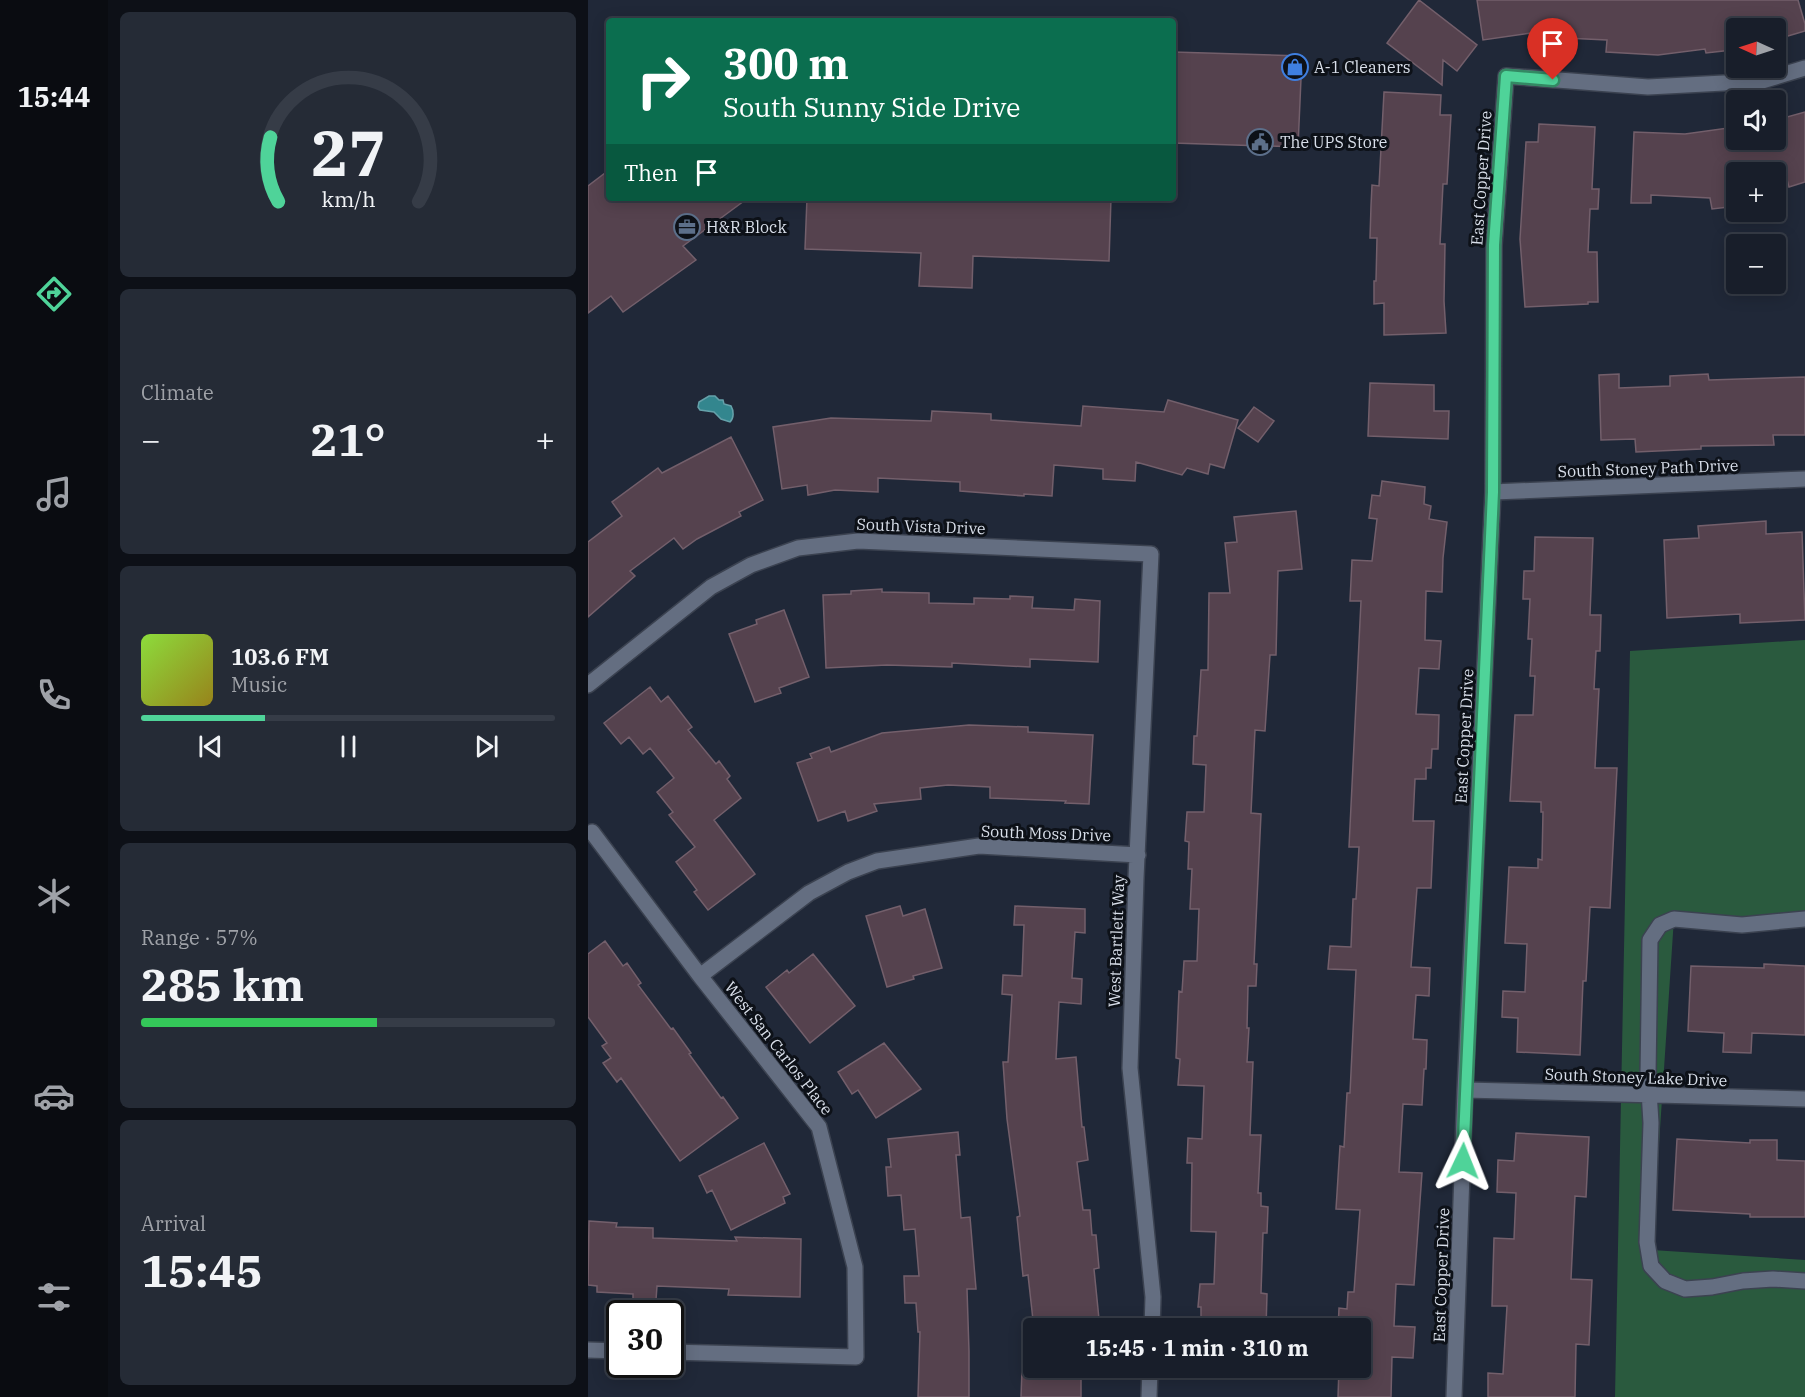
<!DOCTYPE html>
<html lang="en">
<head>
<meta charset="utf-8">
<style>
	:root { --surface:#181e2a; --page:#252b36; --text:#f1f3f6; --muted:#9fa2a8; --line:#363c47; --accent:#4fd399 }
	body { margin:0; font-family:"IBM Plex Serif",serif; background:var(--page); color:var(--text); height:100vh; display:flex; flex-direction:column; font-size:22px; white-space:nowrap }
	* { box-sizing:border-box; margin:0 }
	p { font-size:20px; color:var(--muted) }
	.icon { flex:none; width:33px; height:33px; fill:none; stroke:currentColor; stroke-width:2; stroke-linecap:round; stroke-linejoin:round }
	.map { position:relative; flex:1; overflow:hidden }
	.drawer { display:flex; flex-direction:column; gap:12px; padding:12px; background:#0d1017; width:480px }
	.drawer>* { flex:none }
	.banner { position:absolute; left:18px; top:18px; width:570px; height:183px; border-radius:6px; box-shadow:0 3px 15px #0003,0 0 0 2px var(--line); background:#0b6e4f; color:#fff; overflow:hidden }
	.needle { width:39px; rotate:273deg }
	.tools { position:absolute; left:1138px; top:18px; display:grid; gap:12px }
	.tools a { display:grid; place-items:center; width:60px; height:60px; border-radius:6px; background:var(--surface); box-shadow:0 3px 15px #0003,0 0 0 2px var(--line); font-size:30px }
	.speed { position:absolute; left:18px; top:1300px; display:flex; gap:12px; font-size:30px; font-weight:700; text-align:center }
	.speed>* { display:grid; place-content:center; width:78px; height:78px; border-radius:50%; background:var(--surface); box-shadow:0 3px 15px #0003,0 0 0 2px var(--line); line-height:1 }
	.speed .limit { border:3px solid #111; border-radius:9px; background:#fff; color:#111 }
	.pin { position:absolute; display:grid; place-items:center; width:51px; height:51px; color:#fff; margin:-62px -26px; border-radius:50% 50% 50% 0; rotate:-45deg; box-shadow:0 0 6px #0007 }
	.pin .icon { rotate:45deg }
	.me { position:absolute; width:66px; margin:-33px; rotate:2deg; stroke-linejoin:round; filter:drop-shadow(0 0 4px #0008) }
	.turn { display:flex; align-items:center; gap:21px; height:126px; padding:0 18px; font-size:27px }
	.turn .icon { width:78px; height:78px; stroke-width:2.5 }
	.turn b { display:block; font-size:42px; line-height:51px }
	.then { display:flex; align-items:center; height:57px; padding:0 18px; background:#0003; gap:12px; font-size:22px }
	.big { font-size:45px; font-weight:700; line-height:1.1 }
	.drawer .widget { flex:1; display:flex; flex-direction:column; justify-content:center; gap:9px; min-width:0; padding:0 21px; border-radius:9px; background:var(--page) }
	.drawer .dial { align-items:center; gap:0 }
	.dial svg { height:156px; overflow:visible; fill:none; stroke:var(--line); stroke-width:7; stroke-linecap:round; text-anchor:middle }
	.dial text { fill:var(--text); stroke:none }
	.song { display:flex; align-items:center; gap:18px }
	.cover { width:72px; height:72px; border-radius:9px; background:linear-gradient(135deg,hsl(90 70% 55%),hsl(50 70% 35%)) }
	.played { height:6px; border-radius:3px; background:linear-gradient(90deg,var(--accent) 30%,var(--line) 30%) }
	.keys { display:flex; justify-content:space-around; direction:ltr }
	.heat { display:flex; justify-content:space-between; align-items:center; font-size:33px; direction:ltr }
	.charge { height:9px; border-radius:4px; background:linear-gradient(90deg,#34c759 57%,var(--line) 0) }
	.trip { position:absolute; left:435px; top:1318px; width:348px; height:60px; border-radius:6px; background:var(--surface); box-shadow:0 3px 15px #0003,0 0 0 2px var(--line); font-weight:700; line-height:60px; text-align:center }
	main { display:flex; flex:1; min-height:0 }
	.menu { display:flex; flex-direction:column; width:108px; justify-content:space-around; align-items:center; background:#0a0c11; color:var(--muted) }
	.menu .icon { width:42px; height:42px }
	.menu .on { color:var(--accent) }
	.menu b { font-size:27px; color:var(--text) }
	.map>svg:first-child { display:block }
	.grass { fill:#2a5a3e }
	.water { fill:#33868e; stroke:#65a1aa; stroke-width:1.5 }
	.building { fill:#55424e; stroke:#735f6b; stroke-width:1.5 }
	.lines { fill:none; stroke-linecap:round; stroke-linejoin:round }
	.minor-casing { stroke:#3b4250; stroke-width:18 }
	.minor { stroke:#646e81; stroke-width:15 }
	.route-casing { stroke:#338963; stroke-width:15 }
	.route { stroke:#4fd399; stroke-width:10 }
	.labels { text-anchor:middle; stroke-width:6; stroke-linejoin:round; paint-order:stroke }
	.poi-label { font-size:16px; fill:#d9dfea; stroke:#0d1118; text-anchor:start }
	.street-label { font-size:16px; fill:#d9dfea; stroke:#0d1118 }
</style>
</head>
<body>
<main>
<nav class="menu">
<b>15:44</b>
<svg class="icon on" aria-label="directions" viewBox="0 0 24 24"><path d="M12 3l9 9-9 9-9-9zM9 14v-3h6M13 9l2 2-2 2"/></svg>
<svg class="icon" aria-label="music" viewBox="0 0 24 24"><path d="M9 18V5l10-2v13"/><circle cx="6" cy="18" r="3"/><circle cx="16" cy="16" r="3"/></svg>
<svg class="icon" aria-label="phone" viewBox="0 0 24 24"><path d="M5 4h4l2 5-3 2q2 4 5 5l2-3 5 2v4C11 20 4 13 5 4z"/></svg>
<svg class="icon" aria-label="climate" viewBox="0 0 24 24"><path d="M12 3v18M4 7l16 10M4 17L20 7"/></svg>
<svg class="icon" aria-label="car" viewBox="0 0 24 24"><path d="M5 17H2v-5l4-1 3-4h7l3 4 3 1v5h-3M9 17h6M6 11h13"/><circle cx="7" cy="17" r="2"/><circle cx="17" cy="17" r="2"/></svg>
<svg class="icon" aria-label="filters" viewBox="0 0 24 24"><path d="M4 7h16M4 17h16"/><circle cx="9" cy="7" r="2"/><circle cx="15" cy="17" r="2"/></svg>
</nav>
<section class="drawer">
<div class="widget dial"><svg viewBox="0 0 100 80">
<path d="M14 69A42 42 0 1 1 86 69"/>
<path d="M14 69A42 42 0 0 1 10 36" stroke="#4fd399"/>
<text x="50" y="56" font-size="32" font-weight="700">27</text>
<text x="50" y="72" font-size="11">km/h</text>
</svg></div>
<div class="widget"><p>Climate</p>
<div class="heat"><a>−</a><b class="big">21°</b><a>+</a></div>
</div>
<div class="widget">
<div class="song"><i class="cover"></i><div><b>103.6 FM</b><p>Music</p></div></div>
<div class="played"></div>
<div class="keys"><svg class="icon" aria-label="previous" viewBox="0 0 24 24"><path d="M18 5L8 12l10 7zM5 5v14"/></svg><svg class="icon" aria-label="pause" viewBox="0 0 24 24"><path d="M8 5v14M16 5v14"/></svg><svg class="icon" aria-label="next" viewBox="0 0 24 24"><path d="M6 5l10 7-10 7zM19 5v14"/></svg></div>
</div>
<div class="widget"><p>Range · 57%</p><b class="big">285 km</b><div class="charge"></div></div>
<div class="widget"><p>Arrival</p><b class="big">15:45</b></div>
</section>
<div class="map">
<svg width="1217" height="1397" viewBox="0 0 1217 1397">
	<rect width="100%" height="100%" fill="#202838"/>
	<!-- grass -->
	<path class="grass" d="M 1217,640 L 1217,928 L 1086,918 L 1064,1250 L 1217,1260 L 1217,1397 L 1027,1397 L 1042,651 Z"/>
	<!-- water -->
	<path class="water" d="M 121,396 L 127,396 L 131,400 L 135,400 L 136,404 L 143,406 C 146,411 146,418 142,422 L 133,419 L 126,412 L 112,410 L 110,407 L 111,402 Z"/>
	<!-- building -->
	<path class="building" d="M 831,0 L 889,45 L 869,71 L 855,60 L 854,85 L 799,43 Z
		M 889,0 L 1210,0 L 1217,24 L 1217,31 L 1193,38 L 1192,35 L 1188,36 L 1188,28 L 1142,28 L 1144,50 L 1118,53 L 1117,49 L 1070,55 L 1018,52 L 1019,40 L 977,38 L 977,47 L 956,46 L 957,31 L 895,40 Z
		M 585,52 L 714,56 L 710,147 L 585,143 Z
		M 796,92 L 853,95 L 852,115 L 863,115 L 859,184 L 855,184 L 852,244 L 857,244 L 856,301 L 858,333 L 796,335 L 796,303 L 786,304 L 786,281 L 788,281 L 789,238 L 782,238 L 783,206 L 784,185 L 791,186 Z
		M 1217,112 L 1217,182 L 1201,187 L 1197,172 L 1149,172 L 1149,206 L 1124,209 L 1122,198 L 1063,195 L 1063,203 L 1043,203 L 1046,132 L 1097,134 L 1147,127 L 1149,140 L 1188,140 L 1188,120 Z
		M 951,124 L 1007,127 L 1004,189 L 1011,189 L 1010,209 L 1002,209 L 1000,252 L 1009,252 L 1010,302 L 1000,302 L 1000,304 L 937,307 L 932,239 L 938,142 L 950,142 Z
		M 21,170 L 21,198 L 160,198 L 95,246 L 108,260 L 35,312 L 23,296 L 0,313 L 0,186 Z
		M 219,198 L 523,198 L 521,261 L 385,256 L 384,288 L 331,286 L 333,253 L 217,249 Z
		M 1031,374 L 1031,388 L 1082,386 L 1082,376 L 1120,374 L 1121,380 L 1217,377 L 1217,435 L 1185,435 L 1186,445 L 1113,446 L 1113,449 L 1048,452 L 1047,439 L 1013,440 L 1011,375 Z
		M 782,383 L 846,385 L 846,411 L 861,411 L 860,439 L 780,436 Z
		M 580,400 L 650,420 L 636,468 L 622,464 L 620,474 L 599,468 L 594,475 L 548,462 L 547,481 L 515,479 L 515,469 L 466,465 L 464,496 L 436,494 L 436,496 L 372,491 L 372,482 L 290,478 L 290,492 L 247,490 L 220,495 L 219,485 L 194,489 L 185,427 L 243,418 L 343,421 L 344,411 L 403,414 L 403,420 L 493,426 L 495,406 L 576,412 Z
		M 666,407 L 686,421 L 670,442 L 650,428 Z
		M 143,437 L 175,500 L 151,512 L 153,516 L 109,539 L 95,549 L 86,538 L 42,571 L 47,576 L 0,617 L 0,542 L 34,516 L 24,502 L 70,468 L 74,473 Z
		M 794,481 L 837,487 L 836,504 L 843,506 L 841,519 L 859,522 L 855,558 L 854,592 L 838,591 L 837,640 L 853,641 L 851,669 L 831,668 L 828,714 L 851,715 L 850,749 L 844,749 L 843,768 L 838,768 L 838,779 L 827,779 L 825,821 L 846,821 L 843,888 L 829,888 L 823,967 L 842,968 L 841,996 L 828,995 L 825,1039 L 839,1040 L 838,1069 L 836,1069 L 834,1105 L 815,1104 L 811,1172 L 834,1173 L 826,1285 L 808,1284 L 806,1326 L 827,1327 L 825,1358 L 804,1357 L 803,1397 L 750,1397 L 751,1368 L 772,1368 L 772,1329 L 750,1329 L 751,1308 L 759,1309 L 760,1292 L 766,1292 L 772,1210 L 748,1209 L 752,1146 L 756,1147 L 759,1093 L 762,1093 L 768,970 L 740,969 L 742,946 L 763,947 L 765,899 L 768,899 L 771,847 L 761,847 L 773,601 L 762,601 L 764,560 L 784,561 L 789,519 L 781,518 L 784,495 L 792,496 Z
		M 708,511 L 714,569 L 690,571 L 688,655 L 682,655 L 677,731 L 667,730 L 663,813 L 673,814 L 666,964 L 669,964 L 668,986 L 660,986 L 659,1028 L 661,1028 L 659,1062 L 665,1062 L 662,1135 L 673,1135 L 670,1193 L 673,1193 L 673,1206 L 680,1207 L 679,1233 L 675,1233 L 673,1293 L 679,1294 L 678,1329 L 613,1329 L 613,1307 L 610,1307 L 612,1284 L 626,1284 L 628,1232 L 603,1231 L 604,1163 L 599,1163 L 600,1138 L 614,1139 L 616,1086 L 590,1085 L 592,1059 L 588,1058 L 591,991 L 594,992 L 596,961 L 609,961 L 611,909 L 602,909 L 604,869 L 600,869 L 601,842 L 597,841 L 599,812 L 616,812 L 618,765 L 605,764 L 606,736 L 609,736 L 613,670 L 620,670 L 621,593 L 642,593 L 637,543 L 649,542 L 646,517 Z
		M 1178,521 L 1178,534 L 1214,532 L 1217,620 L 1152,623 L 1152,614 L 1079,618 L 1076,540 L 1111,538 L 1110,526 Z
		M 947,537 L 1005,538 L 1002,615 L 1013,615 L 1012,651 L 1008,651 L 1006,689 L 1011,689 L 1007,768 L 1029,768 L 1022,908 L 1002,907 L 998,981 L 995,981 L 992,1055 L 929,1052 L 930,1018 L 914,1017 L 915,991 L 937,992 L 939,944 L 917,943 L 921,867 L 950,868 L 950,859 L 954,860 L 955,812 L 953,812 L 953,802 L 922,801 L 927,715 L 945,715 L 947,676 L 942,676 L 944,639 L 940,639 L 942,599 L 935,599 L 936,571 L 946,571 Z
		M 294,589 L 294,592 L 341,593 L 341,603 L 386,604 L 386,598 L 422,599 L 422,596 L 445,597 L 444,608 L 486,610 L 487,599 L 512,601 L 510,662 L 442,659 L 442,667 L 364,663 L 364,667 L 299,665 L 238,668 L 235,595 L 263,594 L 263,591 Z
		M 196,610 L 221,677 L 191,688 L 193,693 L 167,702 L 141,634 L 169,624 L 168,620 Z
		M 62,687 L 73,702 L 80,696 L 104,727 L 100,730 L 128,764 L 131,761 L 142,776 L 139,779 L 153,798 L 126,820 L 167,874 L 120,910 L 106,892 L 109,890 L 88,862 L 107,847 L 81,815 L 85,812 L 69,792 L 86,778 L 62,748 L 55,754 L 41,737 L 33,744 L 16,723 Z
		M 381,725 L 440,727 L 440,732 L 505,735 L 501,804 L 477,803 L 478,801 L 402,798 L 402,787 L 360,785 L 332,788 L 333,799 L 286,804 L 289,811 L 260,821 L 257,811 L 230,821 L 209,763 L 224,758 L 222,754 L 241,747 L 243,752 L 294,733 Z
		M 312,906 L 315,916 L 337,909 L 354,968 L 325,976 L 326,979 L 299,987 L 278,916 Z
		M 427,906 L 497,909 L 497,933 L 487,932 L 484,978 L 494,979 L 493,1004 L 471,1002 L 468,1059 L 488,1057 L 494,1127 L 496,1127 L 500,1160 L 489,1162 L 495,1210 L 502,1210 L 504,1235 L 508,1235 L 511,1268 L 506,1269 L 512,1329 L 446,1329 L 440,1275 L 435,1276 L 429,1217 L 432,1216 L 419,1119 L 415,1062 L 420,1062 L 424,995 L 414,994 L 415,975 L 434,976 L 436,925 L 426,925 Z
		M 17,941 L 35,966 L 39,963 L 53,983 L 50,985 L 83,1029 L 85,1028 L 103,1053 L 101,1054 L 133,1098 L 135,1097 L 150,1118 L 92,1161 L 33,1078 L 29,1082 L 15,1063 L 23,1058 L 14,1046 L 19,1043 L 0,1017 L 0,954 Z
		M 225,954 L 267,1006 L 222,1043 L 178,987 L 199,970 L 201,973 Z
		M 1176,964 L 1217,966 L 1217,1035 L 1164,1033 L 1163,1053 L 1135,1052 L 1136,1033 L 1100,1031 L 1103,966 L 1176,968 Z
		M 296,1043 L 333,1089 L 288,1118 L 270,1090 L 264,1094 L 250,1072 Z
		M 370,1132 L 372,1155 L 368,1155 L 373,1218 L 382,1217 L 388,1289 L 379,1289 L 381,1351 L 381,1397 L 330,1397 L 332,1332 L 330,1332 L 328,1303 L 317,1303 L 316,1276 L 331,1276 L 327,1229 L 316,1230 L 313,1195 L 300,1196 L 298,1167 L 303,1167 L 300,1139 Z
		M 928,1133 L 1001,1137 L 998,1197 L 987,1196 L 983,1279 L 1004,1280 L 1001,1345 L 988,1344 L 987,1397 L 900,1397 L 900,1373 L 915,1374 L 919,1306 L 904,1306 L 906,1238 L 926,1239 L 928,1193 L 909,1192 L 910,1160 L 926,1161 Z
		M 1089,1139 L 1162,1143 L 1162,1140 L 1189,1140 L 1189,1160 L 1217,1161 L 1217,1217 L 1162,1217 L 1162,1214 L 1085,1210 Z
		M 176,1143 L 202,1194 L 195,1197 L 197,1203 L 143,1230 L 124,1190 L 119,1193 L 111,1176 Z
		M 1,1221 L 29,1223 L 28,1227 L 65,1228 L 65,1238 L 149,1241 L 147,1237 L 213,1239 L 212,1297 L 140,1295 L 141,1289 L 69,1286 L 68,1300 L 45,1299 L 45,1294 L 9,1292 L 9,1286 L 0,1285 Z
		M 434,1370 L 493,1373 L 493,1397 L 433,1397 Z"/>
	<g class="lines">
		<defs>
			<path id="minor" d="M 905,492 L 1217,479
				M 0,685 L 123,587 L 163,565 L 210,548 L 270,541 L 563,554 L 548,878 L 542,1068 L 565,1297 L 564,1329
				M 4,832 L 112,976 L 231,1127 L 267,1267 L 268,1357 L 82,1352
				M 1217,919 L 1154,925 L 1086,919 L 1072,925 L 1062,940 L 1060,1075 L 1063,1123 L 1059,1242 L 1063,1266 L 1077,1281 L 1097,1289 L 1124,1287 L 1155,1281 L 1185,1279 L 1217,1281
				M 112,976 L 221,893 L 260,872 L 289,861 L 391,846 L 550,855
				M 877,1090 L 1217,1099
				M 0,1350 L 32,1351
				M 561,1397 L 562,1368
				M 866,1397 L 877,1090 L 905,492 L 906,245 L 918,76 L 1060,87 L 1174,81 L 1217,68"/>
		</defs>
		<!-- minor casing -->
		<use href="#minor" class="minor-casing"/>
		<!-- minor -->
		<use href="#minor" class="minor"/>
	</g>
	<g class="lines">
		<defs>
			<path id="route" d="M 875,1161 L 905,492 L 906,245 L 918,76 L 965,80"/>
		</defs>
		<!-- route casing -->
		<use href="#route" class="route-casing"/>
		<!-- route -->
		<use href="#route" class="route"/>
	</g>
	<!-- icons -->
	<defs>
		<symbol id="shop-ring" viewBox="-11 -11 22 22"><circle r="9.5" fill="#0d1118" stroke="#3f7fe0" stroke-width="1.5"/><path d="M-5-2.5h2.3a2.7 3.5 0 0 1 5.4 0H5L5.5 6h-11ZM-1.5-2.5h3a1.5 2.3 0 0 0-3 0Z" fill="#3f7fe0"/></symbol>
		<symbol id="civic-ring" viewBox="-11 -11 22 22"><circle r="9.5" fill="#0d1118" stroke="#5c6f8a" stroke-width="1.5"/><path d="M-.6-6.5H3V-4.5H.6V-3L4-1V1h2V6H-6V1h2V-1L-.6-3ZM-1.2 2.5V6h2.4V2.5Z" fill="#5c6f8a"/></symbol>
		<symbol id="office-ring" viewBox="-11 -11 22 22"><circle r="9.5" fill="#0d1118" stroke="#5c6f8a" stroke-width="1.5"/><path d="M-6-3h4V-5.5h4V-3h4V5H-6ZM-1-4.5V-3h2v-1.5ZM-6 0V1H6V0Z" fill="#5c6f8a"/></symbol>
	</defs>
	<g fill-rule="evenodd">
		<use href="#shop-ring" x="692" y="52" width="30" height="30"/>
		<use href="#civic-ring" x="657" y="127" width="30" height="30"/>
		<use href="#office-ring" x="84" y="212" width="30" height="30"/>
	</g>
	<g class="labels">
		<!-- poi labels -->
		<g class="poi-label">
			<text x="726" y="73">A-1 Cleaners</text>
			<text x="692" y="148">The UPS Store</text>
			<text x="118" y="233">H&amp;R Block</text>
		</g>
		<!-- street labels -->
		<g class="street-label">
			<text transform="translate(893 178) rotate(-86)" y="6">East Copper Drive</text>
			<text transform="translate(1060 468) rotate(-2)" y="6">South Stoney Path Drive</text>
			<text transform="translate(333 526) rotate(2)" y="6">South Vista Drive</text>
			<text transform="translate(876 736) rotate(-87)" y="6">East Copper Drive</text>
			<text transform="translate(458 833) rotate(2)" y="6">South Moss Drive</text>
			<text transform="translate(528 941) rotate(-88)" y="6">West Bartlett Way</text>
			<text transform="translate(191 1048) rotate(52)" y="6">West San Carlos Place</text>
			<text transform="translate(1048 1077) rotate(2)" y="6">South Stoney Lake Drive</text>
			<text transform="translate(853 1275) rotate(-88)" y="6">East Copper Drive</text>
		</g>
	</g>
</svg>
<div class="tools">
<a><svg class="needle" viewBox="-14 -14 28 28"><path d="M0-13l5 13h-10z" fill="#e53935"/><path d="M0 13l5-13h-10z" fill="#9fa2a8"/></svg></a>
<a><svg class="icon" aria-label="sound" viewBox="0 0 24 24"><path d="M4 9h4l5-4v14l-5-4H4zM17 9q2 3 0 6"/></svg></a>
<a>+</a>
<a>−</a>
</div>
<div class="speed"><div class="limit">30</div></div>
<div class="pin" style="left:965px;top:80px;background:#d93025"><svg class="icon" aria-label="arrive" viewBox="0 0 24 24"><path d="M6 21V4h12l-3 4 3 4H6"/></svg></div>
<svg class="me" style="left:875px;top:1161px" viewBox="-20 -20 40 40"><path d="M0-17L14 15 0 8-14 15z" fill="#4fd399" stroke="#fff" stroke-width="4"/></svg>
<div class="trip">15:45 · 1 min · 310 m</div>
<div class="banner">
<div class="turn"><svg class="icon" aria-label="right" viewBox="0 0 24 24"><path d="M7 20v-9h11M14 6l5 5-5 5"/></svg><div><b>300 m</b>South Sunny Side Drive</div></div>
<div class="then">Then<svg class="icon" aria-label="arrive" viewBox="0 0 24 24"><path d="M6 21V4h12l-3 4 3 4H6"/></svg></div>
</div>
</div>
</main>
</body>
</html>
